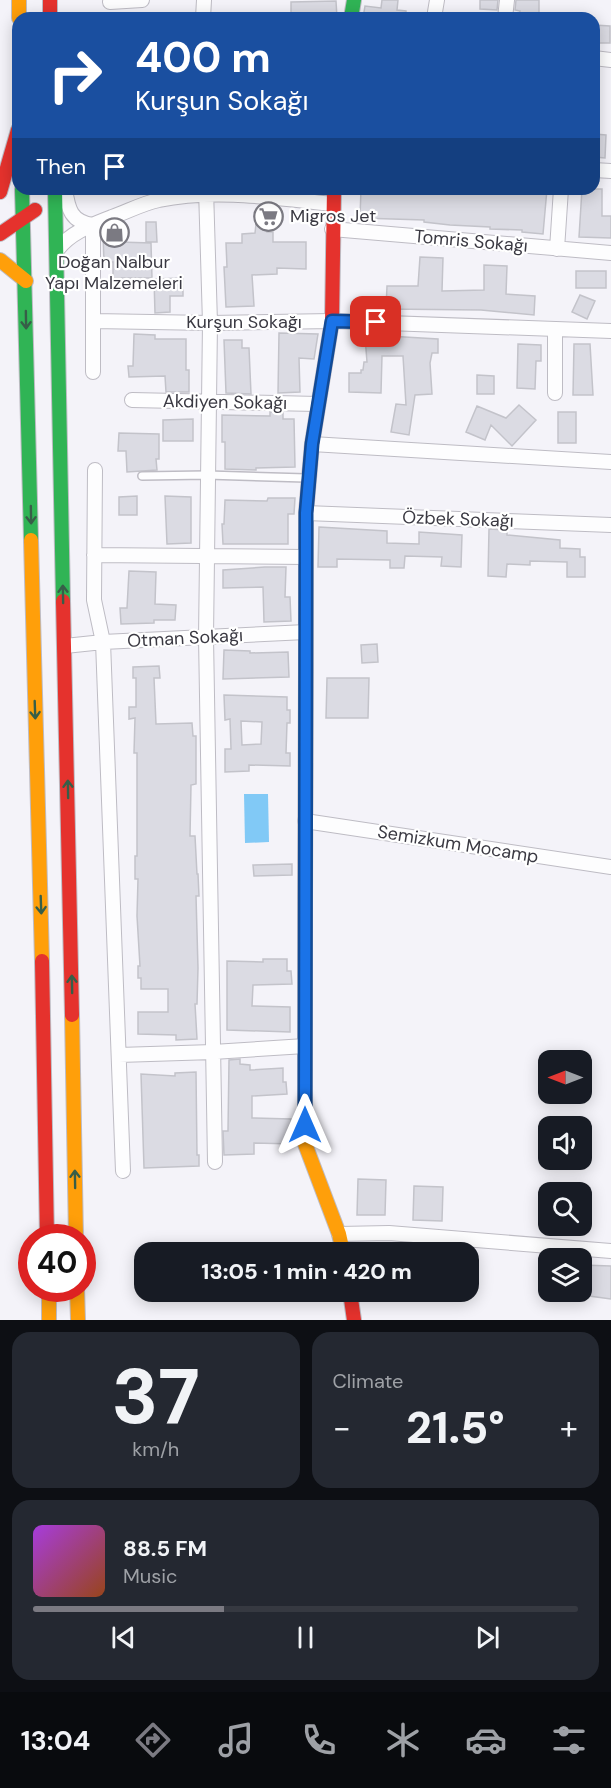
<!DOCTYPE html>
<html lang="en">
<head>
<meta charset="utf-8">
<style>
	:root { --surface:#171b24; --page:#242831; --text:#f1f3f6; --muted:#9ea1a6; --line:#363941; --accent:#7b7a82 }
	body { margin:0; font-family:"DM Sans",sans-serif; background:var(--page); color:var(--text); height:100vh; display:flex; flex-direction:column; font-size:22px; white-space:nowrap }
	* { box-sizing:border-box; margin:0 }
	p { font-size:20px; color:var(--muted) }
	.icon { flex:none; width:33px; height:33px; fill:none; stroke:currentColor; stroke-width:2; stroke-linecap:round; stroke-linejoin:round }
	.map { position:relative; height:1320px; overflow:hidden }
	.details { display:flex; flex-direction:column; gap:12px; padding:12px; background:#0d0f14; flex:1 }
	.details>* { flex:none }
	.guide { position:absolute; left:12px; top:12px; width:588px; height:183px; border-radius:18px; box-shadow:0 3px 15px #0003; background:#1a4fa0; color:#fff; overflow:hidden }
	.needle { width:39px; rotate:270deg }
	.tools { position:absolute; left:538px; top:1050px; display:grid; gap:12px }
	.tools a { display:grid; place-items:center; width:54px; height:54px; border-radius:12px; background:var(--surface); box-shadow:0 3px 15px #0003; font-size:30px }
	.speed { position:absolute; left:18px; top:1224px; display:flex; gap:12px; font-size:30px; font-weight:700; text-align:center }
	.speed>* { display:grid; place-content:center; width:78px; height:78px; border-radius:50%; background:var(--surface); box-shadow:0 3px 15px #0003; line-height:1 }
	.speed .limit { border:9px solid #d22; background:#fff; color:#111 }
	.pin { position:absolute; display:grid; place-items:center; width:51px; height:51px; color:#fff; margin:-26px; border-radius:12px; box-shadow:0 3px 9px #0006 }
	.me { position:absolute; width:66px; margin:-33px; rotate:0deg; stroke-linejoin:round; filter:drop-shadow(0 0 4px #0008) }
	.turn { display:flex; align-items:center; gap:21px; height:126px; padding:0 24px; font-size:27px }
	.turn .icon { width:78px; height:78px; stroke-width:2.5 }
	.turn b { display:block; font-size:42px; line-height:51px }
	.then { display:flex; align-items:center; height:57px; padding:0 24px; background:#0003; gap:12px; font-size:22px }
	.big { font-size:45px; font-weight:800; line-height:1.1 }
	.details .tile { flex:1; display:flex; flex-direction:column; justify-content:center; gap:9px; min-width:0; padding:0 21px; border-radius:18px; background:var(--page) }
	.details .dial { align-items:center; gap:0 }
	.dial b { font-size:78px; line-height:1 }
	.song { display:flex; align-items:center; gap:18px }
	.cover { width:72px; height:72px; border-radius:9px; background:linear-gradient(135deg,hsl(280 70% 55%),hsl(20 70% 35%)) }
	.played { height:6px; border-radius:3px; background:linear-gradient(90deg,var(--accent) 35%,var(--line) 35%) }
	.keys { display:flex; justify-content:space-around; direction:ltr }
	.heat { display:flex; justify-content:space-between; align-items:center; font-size:33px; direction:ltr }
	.details .tiles { flex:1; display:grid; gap:12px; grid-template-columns:1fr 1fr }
	.tile:last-child { grid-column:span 2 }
	.trip { position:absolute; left:134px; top:1242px; width:345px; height:60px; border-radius:18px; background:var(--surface); box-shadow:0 3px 15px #0003; font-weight:800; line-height:60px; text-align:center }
	.tabs { display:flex; height:96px; justify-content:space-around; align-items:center; background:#090b0e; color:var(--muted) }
	.tabs .icon { width:42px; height:42px }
	.tabs .current { color:var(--accent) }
	.tabs b { font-size:27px; color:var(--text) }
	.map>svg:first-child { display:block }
	.water { fill:#81c9f6 }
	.building { fill:#dbdbe3; stroke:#c3c3ca; stroke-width:1.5; fill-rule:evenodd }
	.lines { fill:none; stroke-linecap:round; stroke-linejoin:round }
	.lane-casing { stroke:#bebcc4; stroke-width:10 }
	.street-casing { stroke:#bebcc4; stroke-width:16 }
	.fast-casing { stroke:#bebcc4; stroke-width:16 }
	.slow-casing { stroke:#bebcc4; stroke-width:16 }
	.jam-casing { stroke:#bebcc4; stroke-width:16 }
	.lane { stroke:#fdfdfe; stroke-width:7 }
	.street { stroke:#fdfdfe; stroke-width:14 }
	.fast { stroke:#30b455; stroke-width:14 }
	.slow { stroke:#ff9f0a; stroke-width:14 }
	.jam { stroke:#e5322d; stroke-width:14 }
	.oneway { stroke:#375e48 }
	.route-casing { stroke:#114b97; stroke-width:15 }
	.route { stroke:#1a73e8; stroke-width:10 }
	.labels { text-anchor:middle; stroke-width:4.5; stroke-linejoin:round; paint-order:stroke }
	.poi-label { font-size:18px; fill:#3a3942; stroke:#fff; text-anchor:start }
	.street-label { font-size:18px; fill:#3a3942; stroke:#fff }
</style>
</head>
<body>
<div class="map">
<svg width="611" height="1320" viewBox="0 0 611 1320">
	<rect width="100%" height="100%" fill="#f4f3f9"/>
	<!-- water -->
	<path class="water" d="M 244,794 L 268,794 L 269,842 L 245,843 Z"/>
	<!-- building -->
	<path class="building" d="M 382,0 L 398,0 L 397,10 L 406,11 L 406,18 L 363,18 L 365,6 L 381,8 Z
		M 480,0 L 498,0 L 497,10 L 480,9 Z
		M 516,0 L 539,0 L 539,18 L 518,18 L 520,11 L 515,10 Z
		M 336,1 L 337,18 L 291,18 L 291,2 Z
		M 594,25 L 610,26 L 610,43 L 594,43 Z
		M 594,134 L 606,135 L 605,158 L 594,157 Z
		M 361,189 L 547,189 L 543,234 L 522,232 L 522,230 L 490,229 L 490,227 L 450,225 L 424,222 L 424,220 L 360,218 Z
		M 582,189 L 602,189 L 602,216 L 611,216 L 611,238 L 579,237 Z
		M 146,222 L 156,222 L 157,242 L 146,242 Z
		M 256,224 L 268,225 L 267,232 L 273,232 L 273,242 L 306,242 L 306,269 L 277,268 L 277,274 L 252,275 L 254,306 L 226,307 L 224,267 L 227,267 L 226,243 L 242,243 L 242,234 L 255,233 Z
		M 118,234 L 119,242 L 151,243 L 152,278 L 113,278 L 113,262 L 104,262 L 103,235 Z
		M 420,257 L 443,258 L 442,291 L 484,290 L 484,265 L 507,266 L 506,294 L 535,296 L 534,315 L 481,310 L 386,309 L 387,286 L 418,286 Z
		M 576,271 L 606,271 L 606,288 L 576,288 Z
		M 183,278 L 183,296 L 170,296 L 170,312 L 155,313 L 154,279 Z
		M 580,295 L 595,301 L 587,319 L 572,312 Z
		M 279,333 L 318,334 L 314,359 L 299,358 L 300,392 L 278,393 Z
		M 134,334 L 155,335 L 155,339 L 186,339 L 186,370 L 189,370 L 189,392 L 166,392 L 165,376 L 129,377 L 128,366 L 133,366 Z
		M 388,336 L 438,339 L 438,353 L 432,353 L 430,363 L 432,394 L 415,395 L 409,435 L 391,432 L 396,404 L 406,405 L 403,356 L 382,356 L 381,393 L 349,392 L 349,373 L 361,373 L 361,370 L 363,370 L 364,362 L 367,362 L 365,337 Z
		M 224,340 L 242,340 L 242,348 L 249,348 L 251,394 L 226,393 Z
		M 518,344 L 541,345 L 541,361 L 536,361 L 535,389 L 517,388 Z
		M 574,344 L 590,344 L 593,395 L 573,395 Z
		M 477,375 L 494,376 L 494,394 L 477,394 Z
		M 519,405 L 536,420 L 512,446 L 491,425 L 485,440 L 466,432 L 477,406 L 506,418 Z
		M 270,412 L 283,412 L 283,419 L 294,419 L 295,467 L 256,468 L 256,470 L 225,469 L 225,442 L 222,442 L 222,415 L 270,416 Z
		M 558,412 L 576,412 L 576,443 L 558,443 Z
		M 193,419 L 193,441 L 163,441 L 163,420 Z
		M 119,433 L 159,434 L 159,459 L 156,459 L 157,470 L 127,472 L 126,451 L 118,451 Z
		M 137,496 L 137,515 L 119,515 L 119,497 Z
		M 165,496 L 191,497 L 191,543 L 167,544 Z
		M 268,498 L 295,498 L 294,514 L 288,514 L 288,544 L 223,544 L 222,524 L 224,524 L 225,500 L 267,501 Z
		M 319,527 L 387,531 L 387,543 L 419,544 L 419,532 L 462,535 L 461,567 L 441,566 L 442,557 L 405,556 L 404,568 L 390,568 L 390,560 L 337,559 L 337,567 L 318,567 Z
		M 489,529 L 507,530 L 507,535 L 560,540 L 560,548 L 580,549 L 580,557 L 585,557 L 585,577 L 567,577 L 567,562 L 530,561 L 530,565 L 507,564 L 506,577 L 488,576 Z
		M 265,567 L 286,567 L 285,597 L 290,597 L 291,621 L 264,622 L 263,587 L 223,588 L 223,570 Z
		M 129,571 L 156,572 L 155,604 L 176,605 L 175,620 L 154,620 L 154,623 L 121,624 L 120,608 L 127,608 Z
		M 377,644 L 378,662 L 362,663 L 361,645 Z
		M 224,650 L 250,651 L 250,653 L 288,652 L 289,677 L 223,679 Z
		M 159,666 L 160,678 L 154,678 L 156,724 L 192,723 L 193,736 L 196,736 L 196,784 L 191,785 L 190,836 L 195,836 L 197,874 L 198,874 L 199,896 L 196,896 L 198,968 L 197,1004 L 195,1004 L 197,1039 L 176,1040 L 176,1035 L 138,1034 L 138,1012 L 168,1012 L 168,989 L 141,989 L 141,978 L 138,978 L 138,966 L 140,966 L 137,916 L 138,879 L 135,879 L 135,856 L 137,856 L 137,753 L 134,753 L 135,718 L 129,719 L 129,707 L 136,707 L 136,678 L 133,678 L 133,667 Z
		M 327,678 L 369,678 L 368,718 L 326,718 Z
		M 224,695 L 287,697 L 287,710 L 290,710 L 290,723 L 287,723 L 286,753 L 290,753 L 290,766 L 249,765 L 249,771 L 225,772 L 225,749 L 231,749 L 230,719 L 225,720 ZM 241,721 L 262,722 L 261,744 L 242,745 Z
		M 292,864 L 292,875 L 254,876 L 253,865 Z
		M 263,959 L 287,959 L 287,971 L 291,971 L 292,984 L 253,985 L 252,1006 L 290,1007 L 290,1032 L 227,1030 L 227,961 L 263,962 Z
		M 240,1059 L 240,1064 L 250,1065 L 250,1070 L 283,1068 L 283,1082 L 286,1082 L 287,1094 L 252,1096 L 252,1118 L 291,1119 L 293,1144 L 254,1143 L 254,1154 L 224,1155 L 223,1131 L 228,1131 L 229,1060 Z
		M 196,1072 L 197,1155 L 199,1155 L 199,1166 L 144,1168 L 141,1074 L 175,1076 L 175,1073 Z
		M 358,1179 L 386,1180 L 385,1215 L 357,1215 Z
		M 414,1186 L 443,1187 L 442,1221 L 413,1220 Z
		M 582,1265 L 611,1266 L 611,1299 L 582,1295 Z"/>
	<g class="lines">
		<defs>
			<path id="lane" d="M 142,476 L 207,475 L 306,478"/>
			<path id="street" d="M 110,2 L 142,0
				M 203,18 L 204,0
				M 434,18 L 437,0
				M 505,18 L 507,0
				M 594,58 L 611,60
				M 594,170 L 611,171
				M 65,189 C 68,209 71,222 93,225
				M 206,189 L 210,323 L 206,637 L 215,1162
				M 332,229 L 611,253
				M 58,249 C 71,232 92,225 112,217 C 127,212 143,203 159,200 C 216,188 276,198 333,204
				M 557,249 L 561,189
				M 93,321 L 210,323 L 332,321 L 611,331
				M 93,372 L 93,225
				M 555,393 L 555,329
				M 132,400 L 318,404
				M 312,444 L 611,462
				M 95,470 L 94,600 L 103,642 L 123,1171
				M 306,513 L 611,525
				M 94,555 L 306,557
				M 65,646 L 103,642 L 306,632
				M 305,821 L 611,867
				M 119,1055 L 213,1052 L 305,1046
				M 339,1234 L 389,1233 L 611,1251"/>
			<path id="fast" d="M 351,18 L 354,0
				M 22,189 L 31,540
				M 55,189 L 63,601
				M 305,899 L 306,670"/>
			<path id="slow" d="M 19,0 L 19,18
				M 0,260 L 26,281
				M 31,540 L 42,961
				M 305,899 L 305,1144 L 339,1234 L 343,1252
				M 72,1015 L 76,1238
				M 49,1288 L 49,1320
				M 77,1288 L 78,1320"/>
			<path id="jam" d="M 50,0 L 50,18
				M 0,192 L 18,130
				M 0,234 L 35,210
				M 63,601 L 72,1015
				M 306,670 L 306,513 L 312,444 L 332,321 L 334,189
				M 42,961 L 47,1238
				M 350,1292 L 354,1320"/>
		</defs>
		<!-- lane casing -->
		<use href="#lane" class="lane-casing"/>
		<!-- street casing -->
		<use href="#street" class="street-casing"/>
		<!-- fast casing -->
		<use href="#fast" class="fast-casing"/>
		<!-- slow casing -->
		<use href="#slow" class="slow-casing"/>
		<!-- jam casing -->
		<use href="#jam" class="jam-casing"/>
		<!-- lane -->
		<use href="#lane" class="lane"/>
		<!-- street -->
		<use href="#street" class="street"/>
		<!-- fast -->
		<use href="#fast" class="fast"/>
		<!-- slow -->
		<use href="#slow" class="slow"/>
		<!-- jam -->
		<use href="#jam" class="jam"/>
	</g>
	<!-- one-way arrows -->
	<defs><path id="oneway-shaft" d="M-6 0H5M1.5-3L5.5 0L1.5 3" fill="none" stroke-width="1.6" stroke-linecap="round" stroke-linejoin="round" transform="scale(1.5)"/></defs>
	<g class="oneway">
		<use href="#oneway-shaft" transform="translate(26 320) rotate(89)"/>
		<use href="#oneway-shaft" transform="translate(31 515) rotate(89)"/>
		<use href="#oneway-shaft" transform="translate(63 594) rotate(-91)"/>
		<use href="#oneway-shaft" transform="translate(35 710) rotate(88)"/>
		<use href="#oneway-shaft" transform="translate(68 789) rotate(-91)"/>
		<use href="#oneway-shaft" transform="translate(41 905) rotate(88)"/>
		<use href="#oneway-shaft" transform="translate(72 984) rotate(-91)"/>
		<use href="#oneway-shaft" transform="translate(75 1179) rotate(-91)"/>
	</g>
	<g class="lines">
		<defs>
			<path id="route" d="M 305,1125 L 306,513 L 312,444 L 332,321 L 376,322"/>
		</defs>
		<!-- route casing -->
		<use href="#route" class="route-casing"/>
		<!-- route -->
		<use href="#route" class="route"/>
	</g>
	<!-- icons -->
	<defs>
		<symbol id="supermarket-ring" viewBox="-11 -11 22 22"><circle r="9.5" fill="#fff" stroke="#7b7a82" stroke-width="1.5"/><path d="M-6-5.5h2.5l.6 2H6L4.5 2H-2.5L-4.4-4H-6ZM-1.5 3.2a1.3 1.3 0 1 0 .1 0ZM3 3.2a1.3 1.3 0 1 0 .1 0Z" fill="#7b7a82"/></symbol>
		<symbol id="shop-ring" viewBox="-11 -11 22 22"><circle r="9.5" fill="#fff" stroke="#7b7a82" stroke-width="1.5"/><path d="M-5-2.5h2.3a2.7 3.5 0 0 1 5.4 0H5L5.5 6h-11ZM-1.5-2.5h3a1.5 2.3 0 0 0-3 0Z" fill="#7b7a82"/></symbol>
	</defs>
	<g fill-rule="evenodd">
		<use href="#supermarket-ring" x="252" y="200" width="33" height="33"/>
		<use href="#shop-ring" x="98" y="216" width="33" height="33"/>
	</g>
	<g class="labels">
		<!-- poi labels -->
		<g class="poi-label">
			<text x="290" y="222">Migros Jet</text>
			<text x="114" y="268" text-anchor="middle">Doğan Nalbur<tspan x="114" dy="21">Yapı Malzemeleri</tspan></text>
		</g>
		<!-- street labels -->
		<g class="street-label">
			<text transform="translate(471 241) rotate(5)" y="6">Tomris Sokağı</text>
			<text x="244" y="328">Kurşun Sokağı</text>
			<text transform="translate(225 402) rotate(1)" y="6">Akdiyen Sokağı</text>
			<text transform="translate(458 519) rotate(2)" y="6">Özbek Sokağı</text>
			<text transform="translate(185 638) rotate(-3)" y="6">Otman Sokağı</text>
			<text transform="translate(458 844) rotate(9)" y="6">Semizkum Mocamp</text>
		</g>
	</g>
</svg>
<div class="tools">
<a><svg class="needle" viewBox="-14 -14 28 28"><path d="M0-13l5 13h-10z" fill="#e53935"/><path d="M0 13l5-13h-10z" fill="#9ea1a6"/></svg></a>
<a><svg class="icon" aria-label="sound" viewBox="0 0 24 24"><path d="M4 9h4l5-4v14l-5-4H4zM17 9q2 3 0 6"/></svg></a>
<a><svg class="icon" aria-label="search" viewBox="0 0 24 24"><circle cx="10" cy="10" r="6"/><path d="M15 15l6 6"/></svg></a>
<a><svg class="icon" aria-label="layers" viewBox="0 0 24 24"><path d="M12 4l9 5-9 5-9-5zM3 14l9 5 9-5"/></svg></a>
</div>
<div class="speed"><div class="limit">40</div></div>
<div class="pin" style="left:376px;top:322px;background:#d93025"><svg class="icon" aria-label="arrive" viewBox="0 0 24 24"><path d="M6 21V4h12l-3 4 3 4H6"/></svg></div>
<svg class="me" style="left:305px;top:1125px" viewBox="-20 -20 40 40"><path d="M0-17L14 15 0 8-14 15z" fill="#1a73e8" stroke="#fff" stroke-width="4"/></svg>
<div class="trip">13:05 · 1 min · 420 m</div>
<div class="guide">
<div class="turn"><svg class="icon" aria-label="right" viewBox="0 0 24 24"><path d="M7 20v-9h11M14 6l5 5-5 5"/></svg><div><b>400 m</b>Kurşun Sokağı</div></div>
<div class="then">Then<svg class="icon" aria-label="arrive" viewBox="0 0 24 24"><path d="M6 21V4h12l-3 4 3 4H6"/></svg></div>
</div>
</div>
<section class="details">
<div class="tiles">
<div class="tile dial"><b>37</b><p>km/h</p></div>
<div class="tile"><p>Climate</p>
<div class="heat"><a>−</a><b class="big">21.5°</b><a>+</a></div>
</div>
<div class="tile">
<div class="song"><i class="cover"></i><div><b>88.5 FM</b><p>Music</p></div></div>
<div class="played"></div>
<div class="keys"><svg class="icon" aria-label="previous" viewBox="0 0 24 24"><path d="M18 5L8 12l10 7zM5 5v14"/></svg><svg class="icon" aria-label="pause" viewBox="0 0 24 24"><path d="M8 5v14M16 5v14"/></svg><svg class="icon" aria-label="next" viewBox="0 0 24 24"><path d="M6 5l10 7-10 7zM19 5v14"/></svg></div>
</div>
</div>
</section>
<nav class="tabs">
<b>13:04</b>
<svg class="icon current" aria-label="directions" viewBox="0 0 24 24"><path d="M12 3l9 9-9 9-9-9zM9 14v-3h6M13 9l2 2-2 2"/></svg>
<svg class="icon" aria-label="music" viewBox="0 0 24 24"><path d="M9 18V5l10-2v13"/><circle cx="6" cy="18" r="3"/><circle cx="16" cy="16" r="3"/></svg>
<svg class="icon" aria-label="phone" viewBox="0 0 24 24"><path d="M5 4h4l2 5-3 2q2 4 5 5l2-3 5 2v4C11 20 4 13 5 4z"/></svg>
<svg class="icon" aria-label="climate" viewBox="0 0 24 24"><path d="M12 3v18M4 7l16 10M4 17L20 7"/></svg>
<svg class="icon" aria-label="car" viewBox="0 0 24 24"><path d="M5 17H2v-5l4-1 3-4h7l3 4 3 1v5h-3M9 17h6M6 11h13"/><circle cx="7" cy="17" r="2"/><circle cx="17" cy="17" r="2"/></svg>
<svg class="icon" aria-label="filters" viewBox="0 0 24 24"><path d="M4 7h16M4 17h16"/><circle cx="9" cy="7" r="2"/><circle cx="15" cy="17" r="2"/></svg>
</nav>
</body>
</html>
